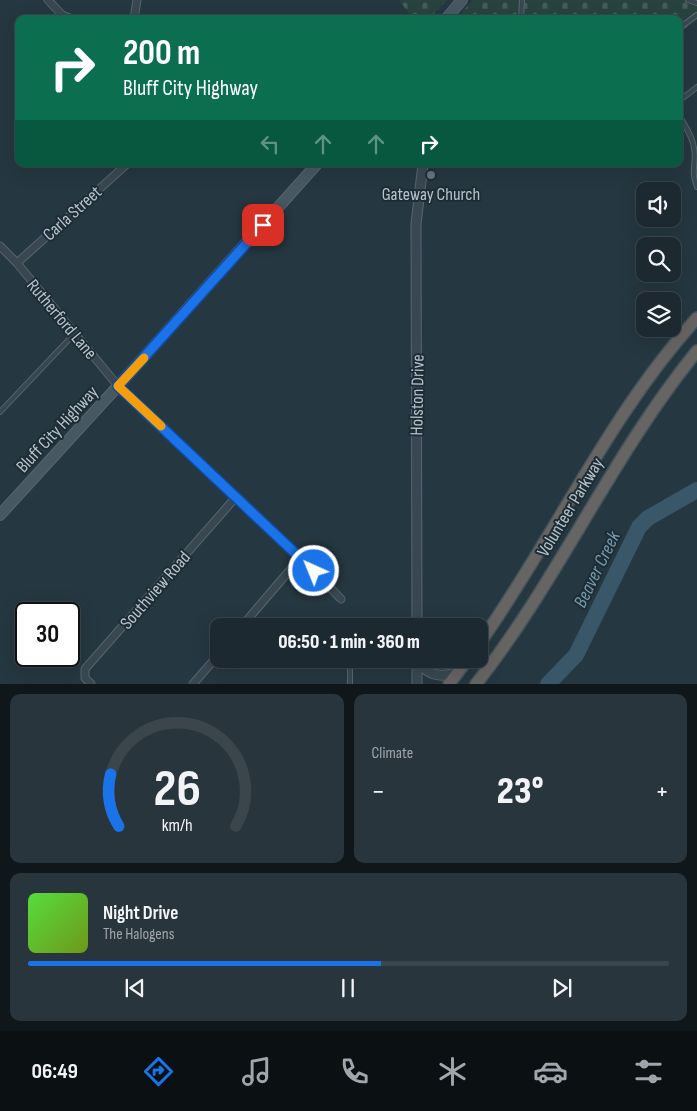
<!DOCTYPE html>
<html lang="en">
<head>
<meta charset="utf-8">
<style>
	:root { --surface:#1c2930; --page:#29353c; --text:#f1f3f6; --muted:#a0a6ab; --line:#3a454c; --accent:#1a73e8 }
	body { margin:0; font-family:"Sofia Sans Condensed",sans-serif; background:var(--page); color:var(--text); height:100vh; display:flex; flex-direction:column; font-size:19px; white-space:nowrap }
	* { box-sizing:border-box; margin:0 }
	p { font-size:16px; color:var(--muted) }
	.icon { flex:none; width:28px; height:28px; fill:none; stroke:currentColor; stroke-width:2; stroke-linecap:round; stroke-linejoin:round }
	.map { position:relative; height:684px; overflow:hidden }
	.sheet { display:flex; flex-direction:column; gap:10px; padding:10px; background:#0f171a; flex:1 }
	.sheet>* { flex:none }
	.guide { position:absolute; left:15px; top:15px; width:668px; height:152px; border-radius:10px; box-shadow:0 5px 20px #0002,0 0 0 1px var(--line); background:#0b6e4f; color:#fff; overflow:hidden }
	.fabs { position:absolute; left:636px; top:182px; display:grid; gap:10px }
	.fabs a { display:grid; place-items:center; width:45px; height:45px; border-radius:10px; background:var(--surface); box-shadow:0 5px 20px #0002,0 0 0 1px var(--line); font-size:25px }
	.speed { position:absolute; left:15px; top:602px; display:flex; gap:10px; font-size:25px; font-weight:700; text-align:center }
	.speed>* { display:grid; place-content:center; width:65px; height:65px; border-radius:50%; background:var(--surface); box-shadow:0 5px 20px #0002,0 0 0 1px var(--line); line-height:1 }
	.speed .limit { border:2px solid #111; border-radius:8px; background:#fff; color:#111 }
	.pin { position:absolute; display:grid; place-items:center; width:42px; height:42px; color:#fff; margin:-21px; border-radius:10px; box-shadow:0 2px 8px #0006 }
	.me { position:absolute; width:55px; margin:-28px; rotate:316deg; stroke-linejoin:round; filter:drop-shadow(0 0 4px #0008) }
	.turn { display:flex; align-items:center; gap:18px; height:105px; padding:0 25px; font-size:22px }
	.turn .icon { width:65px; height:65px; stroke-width:2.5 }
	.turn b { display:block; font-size:35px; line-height:42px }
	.lanes { display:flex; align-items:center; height:48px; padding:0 25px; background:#0003; justify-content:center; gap:25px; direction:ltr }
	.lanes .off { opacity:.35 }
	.big { font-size:38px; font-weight:800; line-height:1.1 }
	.sheet .tile { flex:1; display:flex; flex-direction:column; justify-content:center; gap:8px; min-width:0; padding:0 18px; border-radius:10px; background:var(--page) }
	.sheet .dial { align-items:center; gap:0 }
	.dial svg { height:130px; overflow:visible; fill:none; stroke:var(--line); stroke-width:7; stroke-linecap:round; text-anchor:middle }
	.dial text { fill:var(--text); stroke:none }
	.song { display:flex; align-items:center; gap:15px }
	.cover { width:60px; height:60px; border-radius:8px; background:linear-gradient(135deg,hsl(110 70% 55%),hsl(80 70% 35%)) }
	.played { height:5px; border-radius:2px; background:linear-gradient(90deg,var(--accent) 55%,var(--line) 55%) }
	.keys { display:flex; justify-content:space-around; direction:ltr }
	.heat { display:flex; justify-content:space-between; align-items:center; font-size:28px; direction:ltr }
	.sheet .tiles { flex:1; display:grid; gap:10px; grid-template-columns:1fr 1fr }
	.tile:last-child { grid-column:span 2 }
	.trip { position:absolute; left:210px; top:618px; width:278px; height:50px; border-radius:10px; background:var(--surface); box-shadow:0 5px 20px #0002,0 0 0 1px var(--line); font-weight:800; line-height:50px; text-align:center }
	.dock { display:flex; height:80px; justify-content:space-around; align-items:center; background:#0b1013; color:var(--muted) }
	.dock .icon { width:35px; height:35px }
	.dock .active { color:var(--accent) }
	.dock b { font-size:22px; color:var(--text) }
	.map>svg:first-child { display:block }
	.cemetery { fill:url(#cemetery-stones) }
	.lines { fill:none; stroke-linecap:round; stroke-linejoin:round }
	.river { stroke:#395768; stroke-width:16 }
	.service-casing { stroke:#57666e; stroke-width:6 }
	.minor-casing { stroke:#57666e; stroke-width:9 }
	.tertiary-casing { stroke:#57666e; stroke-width:11 }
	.secondary-casing { stroke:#57666e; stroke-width:12 }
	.trunk-casing { stroke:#44535b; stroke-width:14 }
	.service { stroke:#394850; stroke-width:4 }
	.minor { stroke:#394850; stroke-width:7 }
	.tertiary { stroke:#394850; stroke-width:9 }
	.secondary { stroke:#475863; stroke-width:10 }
	.trunk { stroke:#676563; stroke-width:11 }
	.route-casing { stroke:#114b97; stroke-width:12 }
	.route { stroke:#1a73e8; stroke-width:9 }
	.slow { stroke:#f59e0b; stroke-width:9 }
	.worship-dot { fill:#6b7280; stroke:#1e2d35; stroke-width:2 }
	.labels { text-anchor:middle; stroke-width:4; stroke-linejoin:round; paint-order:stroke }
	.poi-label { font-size:18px; fill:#b6c3cb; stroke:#1e2d35 }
	.street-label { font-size:18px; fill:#b6c3cb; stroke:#1e2d35 }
	.water-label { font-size:19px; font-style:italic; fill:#769bae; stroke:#1e2d35 }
</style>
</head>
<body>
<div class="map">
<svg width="697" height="684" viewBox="0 0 697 684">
	<defs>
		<pattern id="cemetery-stones" width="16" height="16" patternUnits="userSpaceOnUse" patternTransform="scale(1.25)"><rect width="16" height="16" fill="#28433f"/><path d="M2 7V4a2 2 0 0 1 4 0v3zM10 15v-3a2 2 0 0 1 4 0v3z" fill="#455c59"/></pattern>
	</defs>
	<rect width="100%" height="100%" fill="#253740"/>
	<!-- cemetery -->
	<path class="cemetery" d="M 399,0 L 447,0 L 429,19 L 413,19 Z
		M 473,0 L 697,0 L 697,20 L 679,33 L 679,19 L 468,19 L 461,13 Z"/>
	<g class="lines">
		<!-- river -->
		<path class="river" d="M 548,684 L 576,655 L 639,527 L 648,518 L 697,490"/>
		<defs>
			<path id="service" d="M 688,0 L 697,3
				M 521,19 L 522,0
				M 679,28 L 697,15
				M 679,101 L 697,87
				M 679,115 C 684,124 693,137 694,148 C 697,164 690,170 697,187
				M 0,412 L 75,333
				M 350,684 L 350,659"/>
			<path id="minor" d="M 48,0 L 62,15 L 72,19
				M 134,19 L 137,0
				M 0,246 L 17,263 L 118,386 L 301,557 L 341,599
				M 17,263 L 127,164
				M 242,626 L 301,557
				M 91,684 L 85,678 L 85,669 L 236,497
				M 193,684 L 219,654"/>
			<path id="tertiary" d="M 417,626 L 416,224 L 423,164
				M 417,662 C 430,676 440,678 459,672
				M 417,684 L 417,659"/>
			<path id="secondary" d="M 446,19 L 462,0
				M 0,515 L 118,386 L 317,164"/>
			<path id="trunk" d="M 479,644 C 555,537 608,416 697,318
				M 449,684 L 468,659
				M 476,684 C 559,579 612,455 697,351"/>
		</defs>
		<!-- service casing -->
		<use href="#service" class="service-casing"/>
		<!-- minor casing -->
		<use href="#minor" class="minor-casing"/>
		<!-- tertiary casing -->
		<use href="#tertiary" class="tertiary-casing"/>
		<!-- secondary casing -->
		<use href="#secondary" class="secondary-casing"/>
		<!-- trunk casing -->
		<use href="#trunk" class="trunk-casing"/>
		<!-- service -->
		<use href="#service" class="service"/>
		<!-- minor -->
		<use href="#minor" class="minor"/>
		<!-- tertiary -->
		<use href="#tertiary" class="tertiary"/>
		<!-- secondary -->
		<use href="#secondary" class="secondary"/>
		<!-- trunk -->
		<use href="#trunk" class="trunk"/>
	</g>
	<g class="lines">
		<defs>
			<path id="route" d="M 263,225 L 118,386 L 314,571"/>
		</defs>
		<!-- route casing -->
		<use href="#route" class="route-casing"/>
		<!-- route -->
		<use href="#route" class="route"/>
		<!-- slow -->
		<path class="slow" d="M 144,358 L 118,386 L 161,426"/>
	</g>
	<!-- markers -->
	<circle class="worship-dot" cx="431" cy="175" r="5"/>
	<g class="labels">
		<!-- poi labels -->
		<g class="poi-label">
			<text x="431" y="200">Gateway Church</text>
		</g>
		<!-- street labels -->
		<g class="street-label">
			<text transform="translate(72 213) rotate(-42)" y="6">Carla Street</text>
			<text transform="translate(62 319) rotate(50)" y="6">Rutherford Lane</text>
			<text transform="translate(417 395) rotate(-89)" y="6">Holston Drive</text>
			<text transform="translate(57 429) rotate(-47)" y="6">Bluff City Highway</text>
			<text transform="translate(570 507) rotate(-59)" y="6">Volunteer Parkway</text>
			<text transform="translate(155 590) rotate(-49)" y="6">Southview Road</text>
		</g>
		<!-- water labels -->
		<g class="water-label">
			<text transform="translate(596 569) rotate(-64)" y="7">Beaver Creek</text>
		</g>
	</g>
</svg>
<div class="fabs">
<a><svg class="icon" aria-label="sound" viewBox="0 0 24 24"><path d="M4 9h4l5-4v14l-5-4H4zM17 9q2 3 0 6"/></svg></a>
<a><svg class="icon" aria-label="search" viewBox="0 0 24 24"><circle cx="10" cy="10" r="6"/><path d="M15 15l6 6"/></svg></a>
<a><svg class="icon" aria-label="layers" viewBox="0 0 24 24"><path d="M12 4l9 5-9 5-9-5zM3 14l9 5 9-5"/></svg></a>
</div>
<div class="speed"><div class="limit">30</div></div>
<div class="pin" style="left:263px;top:225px;background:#d93025"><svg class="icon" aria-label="arrive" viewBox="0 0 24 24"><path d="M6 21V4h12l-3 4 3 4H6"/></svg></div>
<svg class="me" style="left:314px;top:571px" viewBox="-20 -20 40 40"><circle r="17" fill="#1a73e8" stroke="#fff" stroke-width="3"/><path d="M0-11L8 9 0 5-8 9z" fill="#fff"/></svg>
<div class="trip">06:50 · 1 min · 360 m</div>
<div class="guide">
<div class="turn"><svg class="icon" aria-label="right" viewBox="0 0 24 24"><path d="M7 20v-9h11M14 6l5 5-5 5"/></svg><div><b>200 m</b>Bluff City Highway</div></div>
<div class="lanes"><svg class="icon off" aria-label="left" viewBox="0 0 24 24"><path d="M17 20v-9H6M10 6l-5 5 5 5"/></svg><svg class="icon off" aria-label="ahead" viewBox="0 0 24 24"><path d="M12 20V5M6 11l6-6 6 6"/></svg><svg class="icon off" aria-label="ahead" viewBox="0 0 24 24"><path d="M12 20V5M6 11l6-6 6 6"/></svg><svg class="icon" aria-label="right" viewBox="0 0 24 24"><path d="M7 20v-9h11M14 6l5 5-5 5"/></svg></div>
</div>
</div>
<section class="sheet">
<div class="tiles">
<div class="tile dial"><svg viewBox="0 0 100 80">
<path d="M14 69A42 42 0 1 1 86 69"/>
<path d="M14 69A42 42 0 0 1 9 37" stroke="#1a73e8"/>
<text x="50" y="56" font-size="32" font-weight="700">26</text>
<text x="50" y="72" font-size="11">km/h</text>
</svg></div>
<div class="tile"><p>Climate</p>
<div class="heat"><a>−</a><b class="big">23°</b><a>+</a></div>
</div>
<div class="tile">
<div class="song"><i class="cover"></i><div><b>Night Drive</b><p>The Halogens</p></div></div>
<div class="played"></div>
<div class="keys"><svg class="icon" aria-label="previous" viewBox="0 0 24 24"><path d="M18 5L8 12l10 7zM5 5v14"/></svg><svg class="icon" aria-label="pause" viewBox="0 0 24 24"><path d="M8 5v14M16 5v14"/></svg><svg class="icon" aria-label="next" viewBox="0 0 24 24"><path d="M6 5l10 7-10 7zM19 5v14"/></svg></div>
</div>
</div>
</section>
<nav class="dock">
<b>06:49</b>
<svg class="icon active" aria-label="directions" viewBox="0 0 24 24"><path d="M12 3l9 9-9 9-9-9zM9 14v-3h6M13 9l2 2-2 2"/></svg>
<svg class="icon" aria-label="music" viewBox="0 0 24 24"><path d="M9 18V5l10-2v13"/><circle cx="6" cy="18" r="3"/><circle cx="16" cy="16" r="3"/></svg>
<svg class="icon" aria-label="phone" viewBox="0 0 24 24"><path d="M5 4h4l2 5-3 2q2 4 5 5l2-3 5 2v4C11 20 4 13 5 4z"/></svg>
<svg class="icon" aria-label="climate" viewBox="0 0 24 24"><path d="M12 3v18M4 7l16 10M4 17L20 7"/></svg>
<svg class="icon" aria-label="car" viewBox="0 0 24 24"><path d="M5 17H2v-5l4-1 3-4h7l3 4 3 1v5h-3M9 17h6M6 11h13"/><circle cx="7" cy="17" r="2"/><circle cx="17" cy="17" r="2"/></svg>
<svg class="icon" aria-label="filters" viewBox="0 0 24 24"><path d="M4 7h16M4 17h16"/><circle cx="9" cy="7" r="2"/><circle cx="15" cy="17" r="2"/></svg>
</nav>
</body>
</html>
